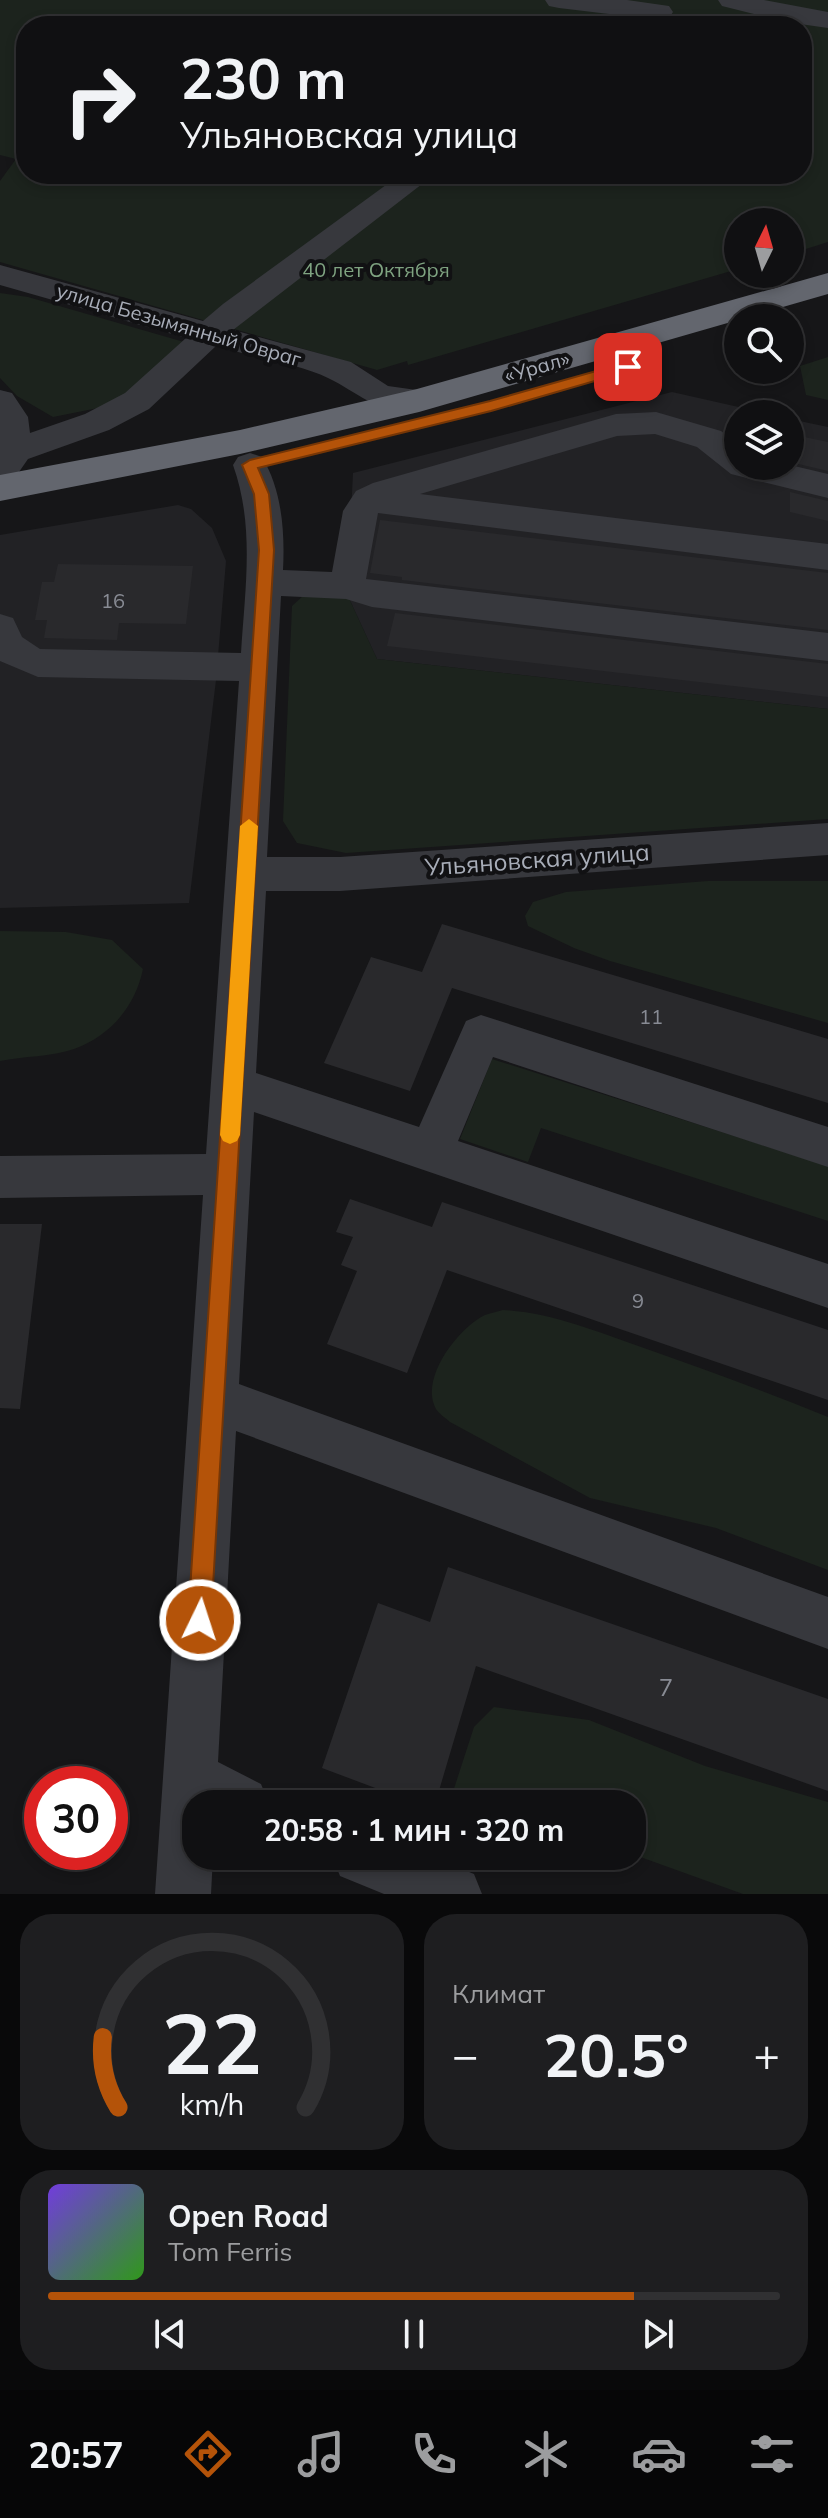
<!DOCTYPE html>
<html lang="ru">
<head>
<meta charset="utf-8">
<style>
	:root { --surface:#101012; --page:#1e1e20; --text:#f1f3f6; --muted:#9c9d9f; --line:#303032; --accent:#b45309 }
	body { margin:0; font-family:Mulish,sans-serif; background:var(--page); color:var(--text); height:100vh; display:flex; flex-direction:column; font-size:30px; white-space:nowrap }
	* { box-sizing:border-box; margin:0 }
	p { font-size:26px; color:var(--muted) }
	.icon { flex:none; width:44px; height:44px; fill:none; stroke:currentColor; stroke-width:2; stroke-linecap:round; stroke-linejoin:round }
	.map { position:relative; height:1894px; overflow:hidden }
	.side { display:flex; flex-direction:column; gap:20px; padding:20px; background:#09090a; flex:1 }
	.side>* { flex:none }
	.guide { position:absolute; left:16px; top:16px; width:796px; height:168px; border-radius:32px; box-shadow:0 4px 12px #0003,0 0 0 2px var(--line); background:#101012; color:var(--text); overflow:hidden }
	.needle { width:52px; rotate:5deg }
	.tools { position:absolute; left:724px; top:208px; display:grid; gap:16px }
	.tools a { display:grid; place-items:center; width:80px; height:80px; border-radius:50%; background:var(--surface); box-shadow:0 4px 12px #0003,0 0 0 2px var(--line); font-size:40px }
	.speed { position:absolute; left:24px; top:1766px; display:flex; gap:16px; font-size:40px; font-weight:700; text-align:center }
	.speed>* { display:grid; place-content:center; width:104px; height:104px; border-radius:50%; background:var(--surface); box-shadow:0 4px 12px #0003,0 0 0 2px var(--line); line-height:1 }
	.speed .limit { border:12px solid #d22; background:#fff; color:#111 }
	.pin { position:absolute; display:grid; place-items:center; width:68px; height:68px; color:#fff; margin:-34px; border-radius:16px; box-shadow:0 4px 12px #0006 }
	.me { position:absolute; width:88px; margin:-44px; rotate:4deg; stroke-linejoin:round; filter:drop-shadow(0 0 6px #0008) }
	.turn { display:flex; align-items:center; gap:28px; height:168px; padding:0 32px; font-size:36px }
	.turn .icon { width:104px; height:104px; stroke-width:2.5 }
	.turn b { display:block; font-size:56px; line-height:68px }
	.big { font-size:60px; font-weight:700; line-height:1.1 }
	.side .card { flex:1; display:flex; flex-direction:column; justify-content:center; gap:12px; min-width:0; padding:0 28px; border-radius:32px; background:var(--page) }
	.side .dial { align-items:center; gap:0 }
	.dial svg { height:208px; overflow:visible; fill:none; stroke:var(--line); stroke-width:7; stroke-linecap:round; text-anchor:middle }
	.dial text { fill:var(--text); stroke:none }
	.song { display:flex; align-items:center; gap:24px }
	.cover { width:96px; height:96px; border-radius:12px; background:linear-gradient(135deg,hsl(260 70% 55%),hsl(110 70% 35%)) }
	.played { height:8px; border-radius:4px; background:linear-gradient(90deg,var(--accent) 80%,var(--line) 80%) }
	.keys { display:flex; justify-content:space-around; direction:ltr }
	.heat { display:flex; justify-content:space-between; align-items:center; font-size:44px; direction:ltr }
	.side .tiles { flex:1; display:grid; gap:20px; grid-template-columns:1fr 1fr }
	.card:last-child { grid-column:span 2 }
	.trip { position:absolute; left:182px; top:1790px; width:464px; height:80px; border-radius:32px; background:var(--surface); box-shadow:0 4px 12px #0003,0 0 0 2px var(--line); font-weight:700; line-height:80px; text-align:center }
	.tabs { display:flex; height:128px; justify-content:space-around; align-items:center; background:#060607; color:var(--muted) }
	.tabs .icon { width:56px; height:56px }
	.tabs .active { color:var(--accent) }
	.tabs b { font-size:36px; color:var(--text) }
	.map>svg:first-child { display:block }
	.built { fill:#222225 }
	.green { fill:#1c231d; fill-rule:evenodd }
	.building { fill:#29292c }
	.lines { fill:none; stroke-linecap:round; stroke-linejoin:round }
	.minor { fill:#37383d; fill-rule:evenodd }
	.highway { fill:#63666e; fill-rule:evenodd }
	.route { fill:#b45309; stroke:#753606; stroke-width:2 }
	.slow { fill:#f59e0b }
	.labels { text-anchor:middle; stroke-width:8; stroke-linejoin:round; paint-order:stroke }
	.far-park-label { font-size:20px; fill:#7fa381; stroke:#111113 }
	.far-street-label { font-size:20px; fill:#a8adb8; stroke:#111113 }
	.number-label { font-size:20px; fill:#888b94 }
	.street-label { font-size:24px; fill:#a8adb8; stroke:#111113 }
	.near-number-label { font-size:24px; fill:#888b94 }
</style>
</head>
<body>
<div class="map">
<svg width="828" height="1894" viewBox="0 0 828 1894">
	<rect width="100%" height="100%" fill="#161618"/>
	<!-- built -->
	<path class="built" d="M 672,392 L 769,414 L 738,414 L 738,466 L 790,466 L 790,419 L 828,427 L 828,709 L 377,659 L 347,594 L 353,473 Z
		M 178,505 L 191,509 L 212,528 L 226,561 L 216,680 L 189,903 L 0,908 L 0,535 Z"/>
	<!-- green -->
	<path class="green" d="M 0,0 L 828,0 L 828,242 L 790,254 L 790,222 L 738,222 L 738,269 L 408,365 L 407,361 L 377,370 L 0,262 L 0,181 L 16,159 L 0,155 ZM 26,26 L 802,26 L 802,174 L 26,174 Z
		M 0,293 L 28,297 L 191,344 L 130,396 L 98,408 L 53,417 L 17,396 L 0,378 Z
		M 828,357 L 828,400 L 806,395 L 800,366 Z
		M 347,594 L 377,659 L 828,709 L 828,819 L 346,853 L 297,843 L 283,821 L 292,606 L 304,595 Z
		M 708,881 L 828,881 L 828,1023 L 610,961 L 574,948 L 528,926 L 525,916 L 533,902 L 566,892 Z
		M 0,931 L 66,932 L 112,940 L 143,969 C 135,1007 110,1036 74,1049 C 52,1057 23,1056 0,1061 Z
		M 492,1059 L 828,1166 L 828,1221 L 541,1128 L 528,1162 L 460,1139 Z
		M 503,1310 C 553,1313 597,1332 644,1348 C 706,1370 767,1392 828,1417 L 828,1570 L 716,1528 L 590,1498 L 450,1422 C 446,1418 439,1414 436,1409 C 419,1379 458,1328 485,1315 C 490,1313 497,1312 503,1310 Z
		M 494,1707 L 589,1720 L 705,1766 L 828,1802 L 828,1894 L 743,1894 L 632,1854 L 632,1804 L 449,1804 L 474,1727 Z"/>
	<!-- building -->
	<path class="building" d="M 790,434 L 828,442 L 828,471 L 790,462 Z
		M 790,492 L 828,501 L 828,521 L 790,512 Z
		M 380,520 L 828,573 L 828,630 L 402,580 L 402,577 L 370,573 Z
		M 58,564 L 193,566 L 186,624 L 119,623 L 117,640 L 44,638 L 47,620 L 35,620 L 42,582 L 54,582 Z
		M 395,613 L 828,664 L 828,697 L 387,646 Z
		M 442,924 L 828,1039 L 828,1103 L 452,988 L 410,1091 L 324,1063 L 371,957 L 422,972 Z
		M 350,1199 L 432,1227 L 442,1202 L 828,1330 L 828,1400 L 447,1270 L 407,1373 L 327,1344 L 357,1271 L 341,1265 L 353,1237 L 336,1232 Z
		M 0,1224 L 42,1224 L 20,1409 L 0,1408 Z
		M 448,1567 L 828,1699 L 828,1791 L 476,1666 L 435,1804 L 418,1804 L 322,1768 L 378,1603 L 430,1622 Z"/>
	<g class="lines">
		<!-- minor -->
		<path class="minor" d="M 545,0 L 627,0 L 669,6 L 673,12 L 669,18 L 659,20 L 559,8 L 549,6 Z
			M 718,0 L 764,0 L 828,12 L 828,28 L 786,22 L 722,6 Z
			M 401,174 L 435,174 L 233,330 L 351,362 L 388,386 L 431,392 L 436,400 L 431,408 C 384,421 365,396 328,378 C 299,364 249,356 216,346 L 149,409 L 109,430 L 28,459 L 12,482 L 0,486 L 0,390 L 12,393 L 28,417 L 30,433 L 85,414 L 125,393 L 186,338 L 0,285 L 0,265 L 203,321 L 223,304 Z
			M 656,412 L 721,431 L 738,444 L 738,466 L 790,465 L 828,474 L 828,498 L 731,474 L 697,447 L 655,434 L 617,436 L 420,494 L 828,544 L 828,570 L 378,513 L 366,579 L 828,633 L 828,661 L 372,607 L 346,599 L 281,596 L 267,857 L 340,857 L 828,823 L 828,855 L 340,891 L 266,891 L 256,1073 L 419,1127 L 466,1021 L 481,1015 L 828,1127 L 828,1167 L 493,1057 L 458,1141 L 828,1264 L 828,1308 L 254,1112 L 239,1384 L 828,1597 L 828,1649 L 236,1431 L 218,1762 L 261,1784 L 269,1804 L 196,1804 L 196,1856 L 213,1856 L 211,1894 L 155,1894 L 203,1195 L 0,1198 L 0,1156 L 206,1154 L 239,681 L 38,677 L 0,661 L 0,614 L 13,618 L 22,637 L 40,649 L 241,653 C 245,589 255,526 233,465 L 238,457 L 250,453 L 262,457 C 282,490 285,532 283,570 L 332,572 L 343,511 L 356,491 L 373,483 L 616,414 Z
			M 332,1856 L 430,1856 L 474,1874 L 482,1894 L 384,1894 L 340,1876 Z"/>
		<!-- highway -->
		<path class="highway" d="M 828,273 L 828,294 L 419,412 L 240,454 L 0,501 L 0,475 L 240,430 L 417,389 Z"/>
	</g>
	<!-- route -->
	<path class="route" d="M 628,362 L 635,367 L 633,370 L 491,411 L 258,468 L 269,494 L 274,550 L 211,1620 L 208,1628 L 200,1631 L 192,1628 L 188,1620 L 259,550 L 254,494 L 242,465 L 250,460 L 490,401 Z"/>
	<!-- slow -->
	<path class="slow" d="M 249,819 L 258,826 L 240,1135 L 237,1141 L 230,1144 L 223,1141 L 220,1135 L 240,826 Z"/>
	<g class="labels">
		<!-- far-park labels -->
		<g class="far-park-label">
			<text x="376" y="277">40 лет Октября</text>
		</g>
		<!-- far-street labels -->
		<g class="far-street-label">
			<text transform="translate(179 325) rotate(16)" y="7">улица Безымянный Овраг</text>
			<text transform="translate(537 367) rotate(-16)" y="7">«Урал»</text>
		</g>
		<!-- number labels -->
		<g class="number-label">
			<text x="113" y="608">16</text>
			<text x="651" y="1024">11</text>
			<text x="638" y="1308">9</text>
		</g>
		<!-- street labels -->
		<g class="street-label">
			<text transform="translate(537 860) rotate(-4)" y="8">Ульяновская улица</text>
		</g>
		<!-- near-number labels -->
		<g class="near-number-label">
			<text x="666" y="1696">7</text>
		</g>
	</g>
</svg>
<div class="tools">
<a><svg class="needle" viewBox="-14 -14 28 28"><path d="M0-13l5 13h-10z" fill="#e53935"/><path d="M0 13l5-13h-10z" fill="#9c9d9f"/></svg></a>
<a><svg class="icon" aria-label="search" viewBox="0 0 24 24"><circle cx="10" cy="10" r="6"/><path d="M15 15l6 6"/></svg></a>
<a><svg class="icon" aria-label="layers" viewBox="0 0 24 24"><path d="M12 4l9 5-9 5-9-5zM3 14l9 5 9-5"/></svg></a>
</div>
<div class="speed"><div class="limit">30</div></div>
<div class="pin" style="left:628px;top:367px;background:#d93025"><svg class="icon" aria-label="arrive" viewBox="0 0 24 24"><path d="M6 21V4h12l-3 4 3 4H6"/></svg></div>
<svg class="me" style="left:200px;top:1620px" viewBox="-20 -20 40 40"><circle r="17" fill="#b45309" stroke="#fff" stroke-width="3"/><path d="M0-11L8 9 0 5-8 9z" fill="#fff"/></svg>
<div class="trip">20:58 · 1 мин · 320 m</div>
<div class="guide">
<div class="turn"><svg class="icon" aria-label="right" viewBox="0 0 24 24"><path d="M7 20v-9h11M14 6l5 5-5 5"/></svg><div><b>230 m</b>Ульяновская улица</div></div>
</div>
</div>
<section class="side">
<div class="tiles">
<div class="card dial"><svg viewBox="0 0 100 80">
<path d="M14 69A42 42 0 1 1 86 69"/>
<path d="M14 69A42 42 0 0 1 8 42" stroke="#b45309"/>
<text x="50" y="56" font-size="32" font-weight="700">22</text>
<text x="50" y="72" font-size="11">km/h</text>
</svg></div>
<div class="card"><p>Климат</p>
<div class="heat"><a>−</a><b class="big">20.5°</b><a>+</a></div>
</div>
<div class="card">
<div class="song"><i class="cover"></i><div><b>Open Road</b><p>Tom Ferris</p></div></div>
<div class="played"></div>
<div class="keys"><svg class="icon" aria-label="previous" viewBox="0 0 24 24"><path d="M18 5L8 12l10 7zM5 5v14"/></svg><svg class="icon" aria-label="pause" viewBox="0 0 24 24"><path d="M8 5v14M16 5v14"/></svg><svg class="icon" aria-label="next" viewBox="0 0 24 24"><path d="M6 5l10 7-10 7zM19 5v14"/></svg></div>
</div>
</div>
</section>
<nav class="tabs">
<b>20:57</b>
<svg class="icon active" aria-label="directions" viewBox="0 0 24 24"><path d="M12 3l9 9-9 9-9-9zM9 14v-3h6M13 9l2 2-2 2"/></svg>
<svg class="icon" aria-label="music" viewBox="0 0 24 24"><path d="M9 18V5l10-2v13"/><circle cx="6" cy="18" r="3"/><circle cx="16" cy="16" r="3"/></svg>
<svg class="icon" aria-label="phone" viewBox="0 0 24 24"><path d="M5 4h4l2 5-3 2q2 4 5 5l2-3 5 2v4C11 20 4 13 5 4z"/></svg>
<svg class="icon" aria-label="climate" viewBox="0 0 24 24"><path d="M12 3v18M4 7l16 10M4 17L20 7"/></svg>
<svg class="icon" aria-label="car" viewBox="0 0 24 24"><path d="M5 17H2v-5l4-1 3-4h7l3 4 3 1v5h-3M9 17h6M6 11h13"/><circle cx="7" cy="17" r="2"/><circle cx="17" cy="17" r="2"/></svg>
<svg class="icon" aria-label="filters" viewBox="0 0 24 24"><path d="M4 7h16M4 17h16"/><circle cx="9" cy="7" r="2"/><circle cx="15" cy="17" r="2"/></svg>
</nav>
</body>
</html>
